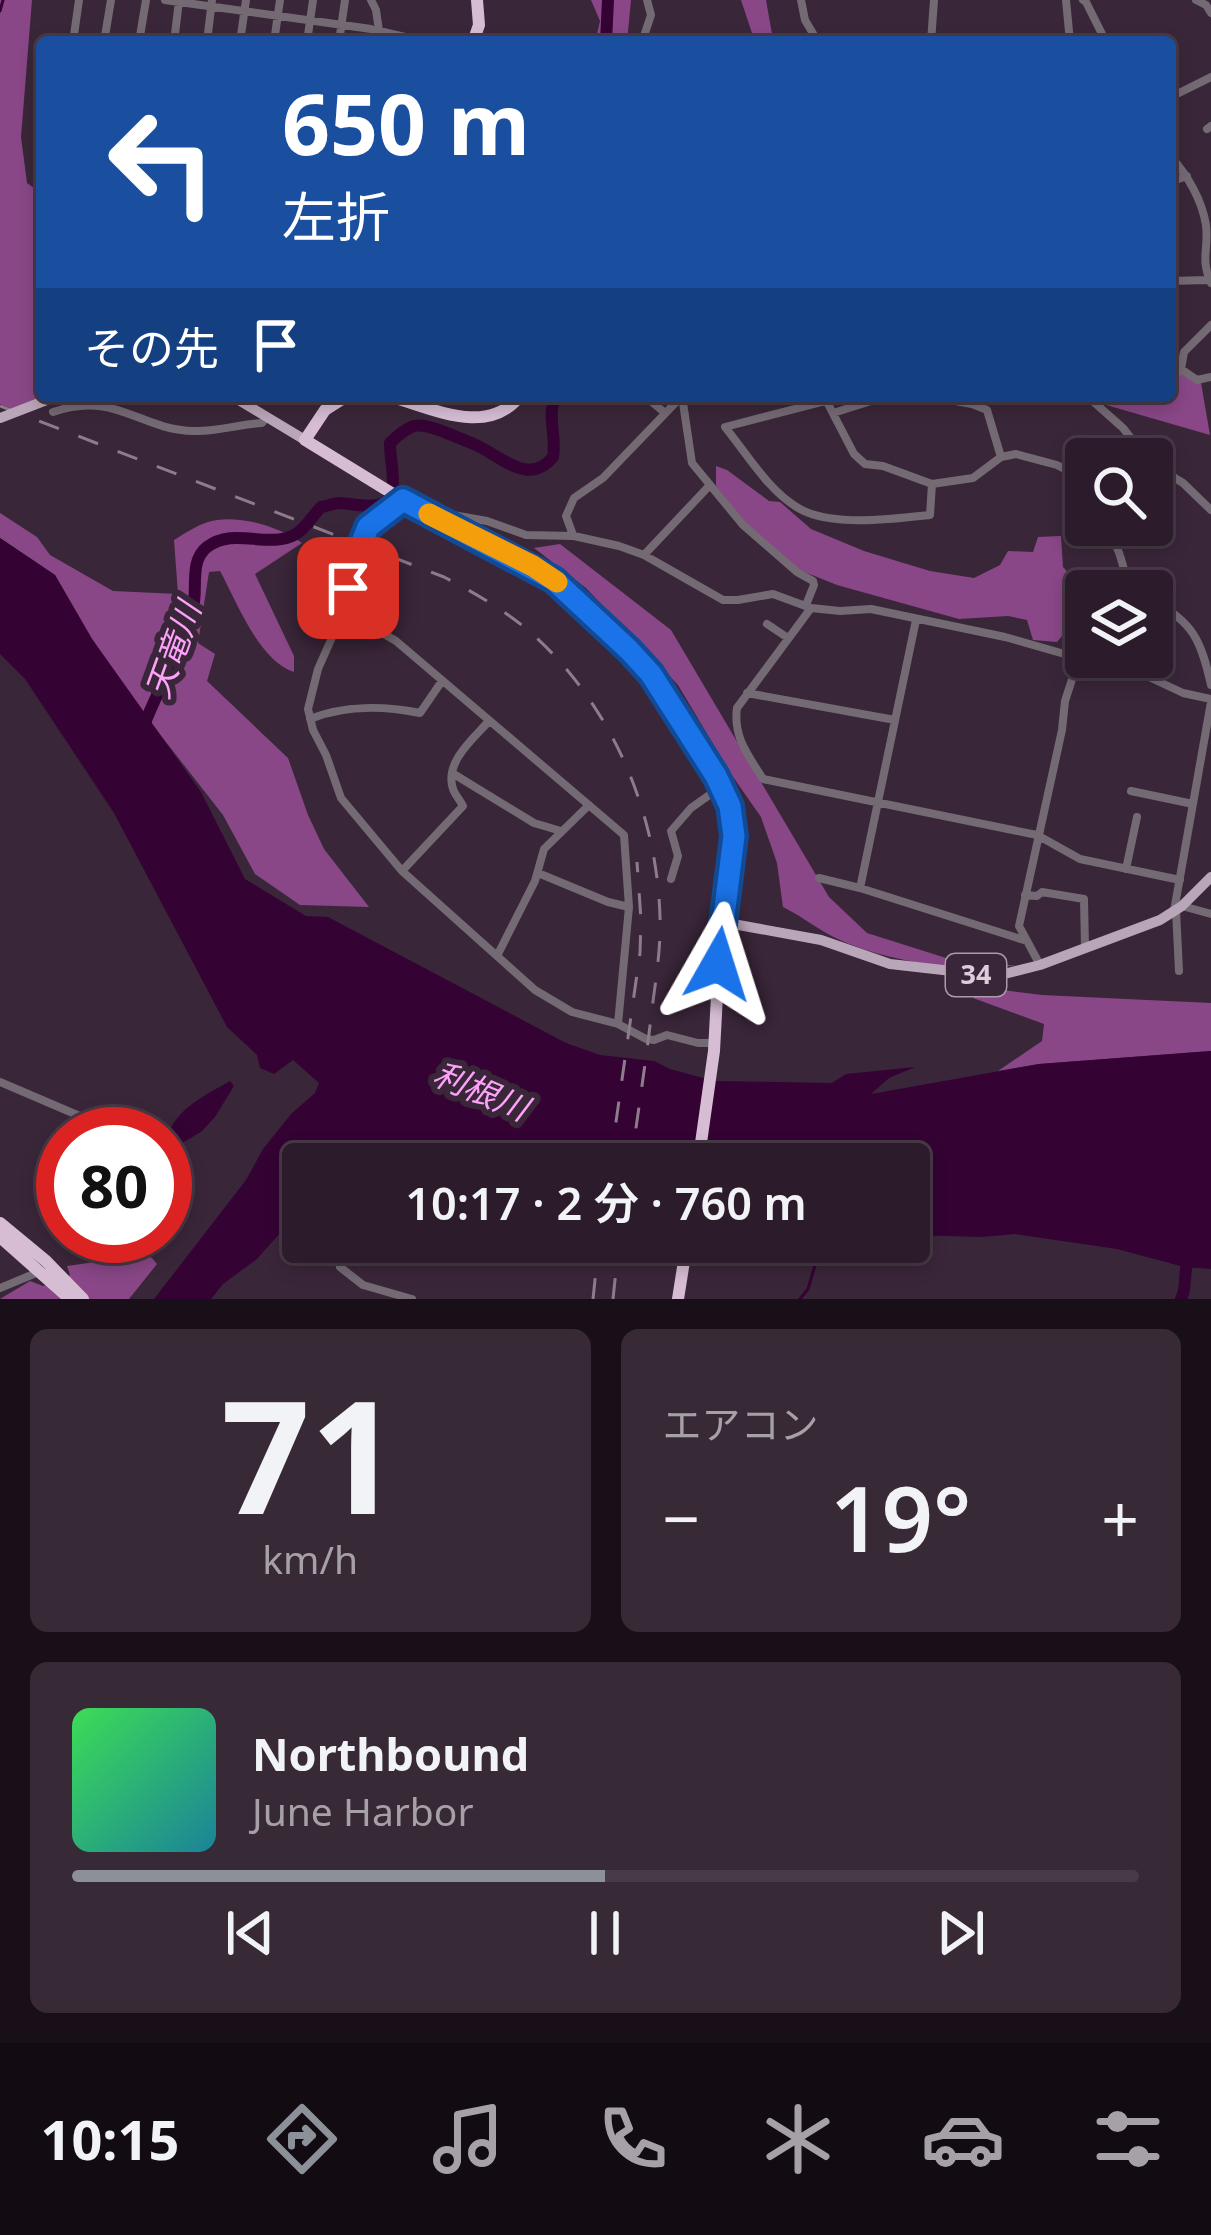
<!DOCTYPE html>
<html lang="ja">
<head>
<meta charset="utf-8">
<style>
	:root { --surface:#2c1c2b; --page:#382937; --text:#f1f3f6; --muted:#a6a1a9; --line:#483a47; --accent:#8c9099 }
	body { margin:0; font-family:"Noto Sans","Noto Sans JP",sans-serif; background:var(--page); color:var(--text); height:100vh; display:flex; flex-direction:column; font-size:45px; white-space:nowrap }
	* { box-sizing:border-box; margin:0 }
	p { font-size:39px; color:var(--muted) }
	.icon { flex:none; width:66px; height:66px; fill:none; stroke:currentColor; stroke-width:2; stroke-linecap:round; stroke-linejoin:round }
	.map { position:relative; height:1299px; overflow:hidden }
	.sheet { display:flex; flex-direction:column; gap:30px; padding:30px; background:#180f18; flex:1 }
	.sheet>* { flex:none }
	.guide { position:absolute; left:36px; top:36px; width:1140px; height:366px; border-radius:12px; box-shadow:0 6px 18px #0003,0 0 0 3px var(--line); background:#1a4fa0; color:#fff; overflow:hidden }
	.tools { position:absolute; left:1065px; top:438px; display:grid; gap:24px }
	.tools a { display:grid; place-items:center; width:108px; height:108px; border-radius:12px; background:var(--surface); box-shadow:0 6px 18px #0003,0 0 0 3px var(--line); font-size:60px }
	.speed { position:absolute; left:36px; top:1107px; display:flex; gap:24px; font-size:60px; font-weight:700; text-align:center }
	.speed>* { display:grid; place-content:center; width:156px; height:156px; border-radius:50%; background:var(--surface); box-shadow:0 6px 18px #0003,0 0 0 3px var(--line); line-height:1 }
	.speed .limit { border:18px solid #d22; background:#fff; color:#111 }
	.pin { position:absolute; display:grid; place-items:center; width:102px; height:102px; color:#fff; margin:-51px; border-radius:24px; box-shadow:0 6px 18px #0006 }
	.me { position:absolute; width:132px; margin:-66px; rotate:6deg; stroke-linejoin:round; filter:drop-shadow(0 0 9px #0008) }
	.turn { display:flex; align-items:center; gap:42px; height:252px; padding:0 48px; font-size:54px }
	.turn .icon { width:156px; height:156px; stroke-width:2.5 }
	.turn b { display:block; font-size:84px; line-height:102px }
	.then { display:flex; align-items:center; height:114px; padding:0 48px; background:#0003; gap:24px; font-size:45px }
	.big { font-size:90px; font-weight:600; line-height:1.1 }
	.sheet .tile { flex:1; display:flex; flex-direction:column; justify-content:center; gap:18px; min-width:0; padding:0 42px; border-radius:18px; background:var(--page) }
	.sheet .dial { align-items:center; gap:0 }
	.dial b { font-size:156px; line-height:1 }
	.song { display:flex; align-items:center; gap:36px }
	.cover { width:144px; height:144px; border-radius:18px; background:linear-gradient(135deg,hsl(130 70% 55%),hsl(190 70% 35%)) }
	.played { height:12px; border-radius:6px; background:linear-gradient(90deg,var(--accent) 50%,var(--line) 50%) }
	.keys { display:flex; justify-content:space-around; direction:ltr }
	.heat { display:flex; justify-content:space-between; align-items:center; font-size:66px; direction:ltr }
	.sheet .tiles { flex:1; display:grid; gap:30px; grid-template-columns:1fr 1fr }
	.tile:last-child { grid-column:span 2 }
	.trip { position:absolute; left:282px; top:1143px; width:648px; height:120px; border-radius:12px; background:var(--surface); box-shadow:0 6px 18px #0003,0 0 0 3px var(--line); font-weight:600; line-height:120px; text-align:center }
	.menu { display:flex; height:192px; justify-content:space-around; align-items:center; background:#120b11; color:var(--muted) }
	.menu .icon { width:84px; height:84px }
	.menu .active { color:var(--accent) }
	.menu b { font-size:54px; color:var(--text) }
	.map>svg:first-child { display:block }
	.forest { fill:#894787 }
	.water { fill:#340334 }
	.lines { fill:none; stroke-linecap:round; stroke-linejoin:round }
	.stream { stroke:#340334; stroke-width:3 }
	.river { stroke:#340334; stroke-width:12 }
	.minor { stroke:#746a74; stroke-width:8 }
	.major { stroke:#baa6b9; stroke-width:10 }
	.highway { stroke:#d6bdd4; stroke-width:12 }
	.rail { stroke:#8d7c8c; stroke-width:3; stroke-dasharray:21 21; stroke-linecap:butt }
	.minor-bridge { stroke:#746a74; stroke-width:8 }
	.major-bridge { stroke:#baa6b9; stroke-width:10 }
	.route-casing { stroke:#114b97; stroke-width:30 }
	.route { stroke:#1a73e8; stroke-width:21 }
	.slow { stroke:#f59e0b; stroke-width:21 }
	.labels { text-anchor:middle; stroke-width:12; stroke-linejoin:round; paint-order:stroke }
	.shield { fill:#3a2639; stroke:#ab9caa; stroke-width:3 }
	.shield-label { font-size:27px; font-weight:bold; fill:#dbceda }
	.water-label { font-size:33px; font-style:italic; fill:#fda2f9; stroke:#3a2639 }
</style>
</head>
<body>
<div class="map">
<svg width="1211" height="1299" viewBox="0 0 1211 1299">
	<rect width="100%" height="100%" fill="#3a2639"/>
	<!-- forest -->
	<path class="forest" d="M 0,0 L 32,0 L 21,137 L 27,183 L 42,194 L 42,396 L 47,396 L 12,409 L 0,404 Z
		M 591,0 L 631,0 L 627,42 L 595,42 L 600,21 Z
		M 741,0 L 766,0 L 772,34 L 785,42 L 755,42 Z
		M 1170,371 L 1200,377 L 1210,435 L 1075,396 L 1170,396 Z
		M 716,466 L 727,470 L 769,501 L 780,502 L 811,529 L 864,551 L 930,571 L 974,578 L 1000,565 L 1008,551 L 1033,552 L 1038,537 L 1061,536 L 1063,567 L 1086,592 L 1074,622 L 1057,642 L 1033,640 L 1027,620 L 1008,616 L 959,619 L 837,585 L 797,569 L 747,525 L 716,486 Z
		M 0,513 L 37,537 L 50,555 L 113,591 L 178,594 L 174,540 C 184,534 197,525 208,522 C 236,513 280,527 302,543 L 255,574 L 294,656 L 294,672 C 259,661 237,602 220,571 L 209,572 L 198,643 L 215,654 L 207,681 L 288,758 L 308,815 L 324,849 L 369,907 L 300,905 L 255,874 L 223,815 L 155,728 L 92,639 L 55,575 L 0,538 Z
		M 560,544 L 671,630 L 829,897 L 867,933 L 946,958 L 979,965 L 1016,965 C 964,973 888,962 840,940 C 820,931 803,917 783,907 L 777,863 L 761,817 L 731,774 L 678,685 L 586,588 L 534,548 Z
		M 987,988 L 1042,995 L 1211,1003 L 1211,1051 L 1039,1064 L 998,1071 L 1042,1041 L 1044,1024 L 973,998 Z
		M 144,1255 L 152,1258 L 157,1264 L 129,1299 L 0,1299 L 30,1281 L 43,1286 L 70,1275 L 67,1266 Z"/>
	<!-- water -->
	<path class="water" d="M 0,538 L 55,575 L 92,639 L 201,792 L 245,879 L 306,916 L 328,917 L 566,1043 L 600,1055 L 654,1061 L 670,1069 L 714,1081 L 832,1083 L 846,1074 L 915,1067 L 889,1078 L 871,1094 L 1039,1064 L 1211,1051 L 1211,1269 L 1184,1267 L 1117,1249 L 1015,1234 L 982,1237 L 909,1235 L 909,1164 L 303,1164 L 303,1207 L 257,1259 L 223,1284 L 211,1299 L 154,1299 L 246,1180 L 263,1149 L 291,1114 L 315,1093 L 319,1083 L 293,1060 L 274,1074 L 260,1068 L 257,1055 L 227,1027 L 114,813 L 25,679 L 0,654 Z
		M 230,1081 L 234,1086 L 215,1117 L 201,1132 L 165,1153 C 165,1114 200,1098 230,1081 Z"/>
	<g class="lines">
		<!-- stream -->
		<path class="stream" d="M 0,11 L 3,0
			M 800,1299 L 808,1289 L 816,1262 L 849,1242"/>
		<!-- river -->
		<path class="river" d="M 606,42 L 608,0
			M 143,728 C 158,688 182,650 193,608 C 198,589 189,561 207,547 C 235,526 268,550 296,534 C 306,528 313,515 321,507 C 328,506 334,503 340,503 C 359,504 393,516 393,482 C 393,469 390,456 390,443 C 397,436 405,429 414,426 C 423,424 432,428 442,431 C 453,436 466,440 478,446 C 503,458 529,486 553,457 C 557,436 546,416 556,396
			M 1181,1299 C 1188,1287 1182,1271 1190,1255"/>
		<!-- minor -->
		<path class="minor" d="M 165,0 L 371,29 L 375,32 L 374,42
			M 371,0 L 376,10 L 379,31 L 418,40
			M 801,0 L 805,20 L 818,42
			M 1066,0 L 1070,42
			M 1083,0 L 1086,2 L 1106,42
			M 1196,0 L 1206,5 L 1211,13
			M 73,42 L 79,0
			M 104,42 L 111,0
			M 139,42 L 146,0
			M 174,42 L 179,1
			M 207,42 L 212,0
			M 240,42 L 246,0
			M 274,42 L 280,0
			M 307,42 L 313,0
			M 339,42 L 345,0
			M 642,42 L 651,15 L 647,0
			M 931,42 L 934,0
			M 1179,93 L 1211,77
			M 1207,129 L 1211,126
			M 1170,156 C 1187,174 1202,200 1206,225 C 1209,248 1200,259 1211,283
			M 1170,182 L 1187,176
			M 1170,281 L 1207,280
			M 1181,369 L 1197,380 L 1211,377
			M 1170,382 L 1181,369 L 1184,352 L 1211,325
			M 645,396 L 665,413
			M 682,396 L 692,463 L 743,525 L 797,572 L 813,581 L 814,585 L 806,605
			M 928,396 L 972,404 L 987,410 L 1001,457
			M 1087,396 L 1123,428 L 1147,459
			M 826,400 L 854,454 L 865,464 L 883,466 L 932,484 L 973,478 L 1001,457 L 1016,454 L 1057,465 L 1078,476 L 1086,485
			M 826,401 L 725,427 C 747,454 769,492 800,509 C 832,527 894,519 930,515 L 932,484
			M 53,412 C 116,390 139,430 194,431 C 217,432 240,424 262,423 L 267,417
			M 833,413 L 887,396
			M 1152,464 L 1183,483 L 1211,510
			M 417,502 L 447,514 L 487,521 L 526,535 L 574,536 L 619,546 L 644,555 L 723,600 L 738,600 L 773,594 L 811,608 L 840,611 L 871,609 L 1005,637 L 1068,655 L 1110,671 L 1149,677 L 1183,693 L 1211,699
			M 1100,525 L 1105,540 L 1115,544 C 1125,561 1121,578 1138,591
			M 364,535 L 368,527 L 403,500
			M 573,535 L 566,516 L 574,498 L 603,478 L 682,396
			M 1115,544 L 1144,532 L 1148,525
			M 357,552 L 338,624 L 318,669 L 308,709 L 313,730 L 326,755 L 341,798 L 402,871 L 535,990 L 572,1012 L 618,1024 L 646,1039 L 654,1040 L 667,1035 L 698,1043 L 713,1043
			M 644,555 L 710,485
			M 1152,600 C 1193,622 1201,640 1211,685
			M 811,608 L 737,708 C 733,737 748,755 763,779 L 1037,835 L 1080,859 L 1180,880
			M 338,624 L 372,627 L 396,641 L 624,835 L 629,907 L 618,1024
			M 767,624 L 788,638
			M 747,693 L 895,720
			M 310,719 C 344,705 385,706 420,713 L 442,681
			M 452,773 L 534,823 L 561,831
			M 1131,791 L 1193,804
			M 1126,869 L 1137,817
			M 402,871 L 463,806 C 460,800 455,795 453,789 C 444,762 474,738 489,721
			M 538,873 L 608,902 L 629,907
			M 819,878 L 860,888 L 1027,941
			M 671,879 L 678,856 L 671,831 L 691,808 L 722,786
			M 860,888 L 916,620
			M 1025,895 L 1037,896 L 1042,892 L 1084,899 L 1085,948
			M 1182,906 L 1211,914
			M 1176,910 L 1179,971
			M 1174,911 L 1211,702
			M 498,954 L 535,881 L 544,849 L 589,805
			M 1040,965 L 1019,926 L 1062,730 L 1065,701 L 1078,661
			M 0,1082 L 110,1129
			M 340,1267 L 363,1285 L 412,1299
			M 0,1288 L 41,1271"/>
		<!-- major -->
		<path class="major" d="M 232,396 L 305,440
			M 722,922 L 821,940 L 890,964 L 996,976 L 1040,965 L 1160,920 L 1182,906 L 1211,877"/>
		<!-- highway -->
		<path class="highway" d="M 473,42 L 479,25 L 477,0
			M 347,396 L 325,410 L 305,440 L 403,500 L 544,573 L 574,597 L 651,674 L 725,792 L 733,819 L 734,836 L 720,940 L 714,1051 L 698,1164
			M 388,396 C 431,407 486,438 520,396
			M 0,1223 L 46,1261 L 83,1299
			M 0,1237 L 70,1299
			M 678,1299 L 687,1242"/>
		<!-- rail -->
		<path class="rail" d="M 0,406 L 444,577 C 473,592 503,609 529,631 C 610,702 657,810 660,917 C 661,948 656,978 652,1009 C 646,1061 638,1112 631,1164
			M 610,1164 L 640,953 L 641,920 L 637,862
			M 593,1299 L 599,1242
			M 613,1299 L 619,1242"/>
		<!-- minor-bridge -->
		<path class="minor-bridge" d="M 357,552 L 364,535"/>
		<!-- major-bridge -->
		<path class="major-bridge" d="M 0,418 L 57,396"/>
	</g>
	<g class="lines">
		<defs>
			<path id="route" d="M 348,588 L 358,552 L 368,527 L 403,500 L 554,580 L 629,650 L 651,674 L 716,776 L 730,806 L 734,836 L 718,964"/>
		</defs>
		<!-- route casing -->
		<use href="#route" class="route-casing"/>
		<!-- route -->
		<use href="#route" class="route"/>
		<!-- slow -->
		<path class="slow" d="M 429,514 L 533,566 L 557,582"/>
	</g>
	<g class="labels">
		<!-- shield labels -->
		<rect class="shield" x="946" y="954" width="60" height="42" rx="9"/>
		<g class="shield-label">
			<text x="976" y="984">34</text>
		</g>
		<!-- water labels -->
		<g class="water-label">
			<text transform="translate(173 650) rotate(-70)" y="12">天竜川</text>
			<text transform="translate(481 1091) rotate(23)" y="12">利根川</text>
		</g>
	</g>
</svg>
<div class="tools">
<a><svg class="icon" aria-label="search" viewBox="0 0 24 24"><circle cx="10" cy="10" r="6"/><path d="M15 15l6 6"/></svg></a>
<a><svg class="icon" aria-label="layers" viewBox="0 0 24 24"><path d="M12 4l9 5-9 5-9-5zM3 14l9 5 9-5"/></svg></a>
</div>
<div class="speed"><div class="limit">80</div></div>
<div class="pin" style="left:348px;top:588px;background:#d93025"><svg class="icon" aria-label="arrive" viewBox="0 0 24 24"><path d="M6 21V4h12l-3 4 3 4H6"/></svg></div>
<svg class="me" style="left:718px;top:964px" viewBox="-20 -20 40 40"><path d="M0-17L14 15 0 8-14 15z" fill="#1a73e8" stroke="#fff" stroke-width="4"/></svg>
<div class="trip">10:17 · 2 分 · 760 m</div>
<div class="guide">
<div class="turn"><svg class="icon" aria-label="left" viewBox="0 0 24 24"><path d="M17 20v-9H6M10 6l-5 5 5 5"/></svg><div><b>650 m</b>左折</div></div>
<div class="then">その先<svg class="icon" aria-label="arrive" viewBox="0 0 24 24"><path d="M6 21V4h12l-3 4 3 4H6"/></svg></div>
</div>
</div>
<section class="sheet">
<div class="tiles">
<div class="tile dial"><b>71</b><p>km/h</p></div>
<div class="tile"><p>エアコン</p>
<div class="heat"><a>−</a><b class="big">19°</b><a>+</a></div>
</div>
<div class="tile">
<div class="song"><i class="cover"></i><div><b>Northbound</b><p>June Harbor</p></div></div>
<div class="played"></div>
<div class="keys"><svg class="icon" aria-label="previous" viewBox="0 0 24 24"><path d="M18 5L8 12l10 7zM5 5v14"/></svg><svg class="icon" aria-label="pause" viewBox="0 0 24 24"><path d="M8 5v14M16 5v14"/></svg><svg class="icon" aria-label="next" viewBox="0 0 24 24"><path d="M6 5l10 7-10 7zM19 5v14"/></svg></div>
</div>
</div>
</section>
<nav class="menu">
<b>10:15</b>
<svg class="icon active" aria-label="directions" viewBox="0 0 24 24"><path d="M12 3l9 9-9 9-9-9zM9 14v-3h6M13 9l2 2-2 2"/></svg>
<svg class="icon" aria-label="music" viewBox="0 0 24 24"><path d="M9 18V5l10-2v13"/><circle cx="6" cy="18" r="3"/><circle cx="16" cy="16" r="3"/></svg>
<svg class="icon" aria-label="phone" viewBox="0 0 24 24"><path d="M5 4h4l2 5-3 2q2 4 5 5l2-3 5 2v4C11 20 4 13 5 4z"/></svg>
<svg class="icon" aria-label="climate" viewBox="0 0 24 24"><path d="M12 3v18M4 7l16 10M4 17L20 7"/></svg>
<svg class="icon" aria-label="car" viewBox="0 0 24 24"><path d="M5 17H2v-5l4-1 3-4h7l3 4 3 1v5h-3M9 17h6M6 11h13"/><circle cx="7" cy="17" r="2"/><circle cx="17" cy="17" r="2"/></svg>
<svg class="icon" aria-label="filters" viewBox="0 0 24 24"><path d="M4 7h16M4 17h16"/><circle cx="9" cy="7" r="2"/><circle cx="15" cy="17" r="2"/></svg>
</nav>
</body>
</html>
